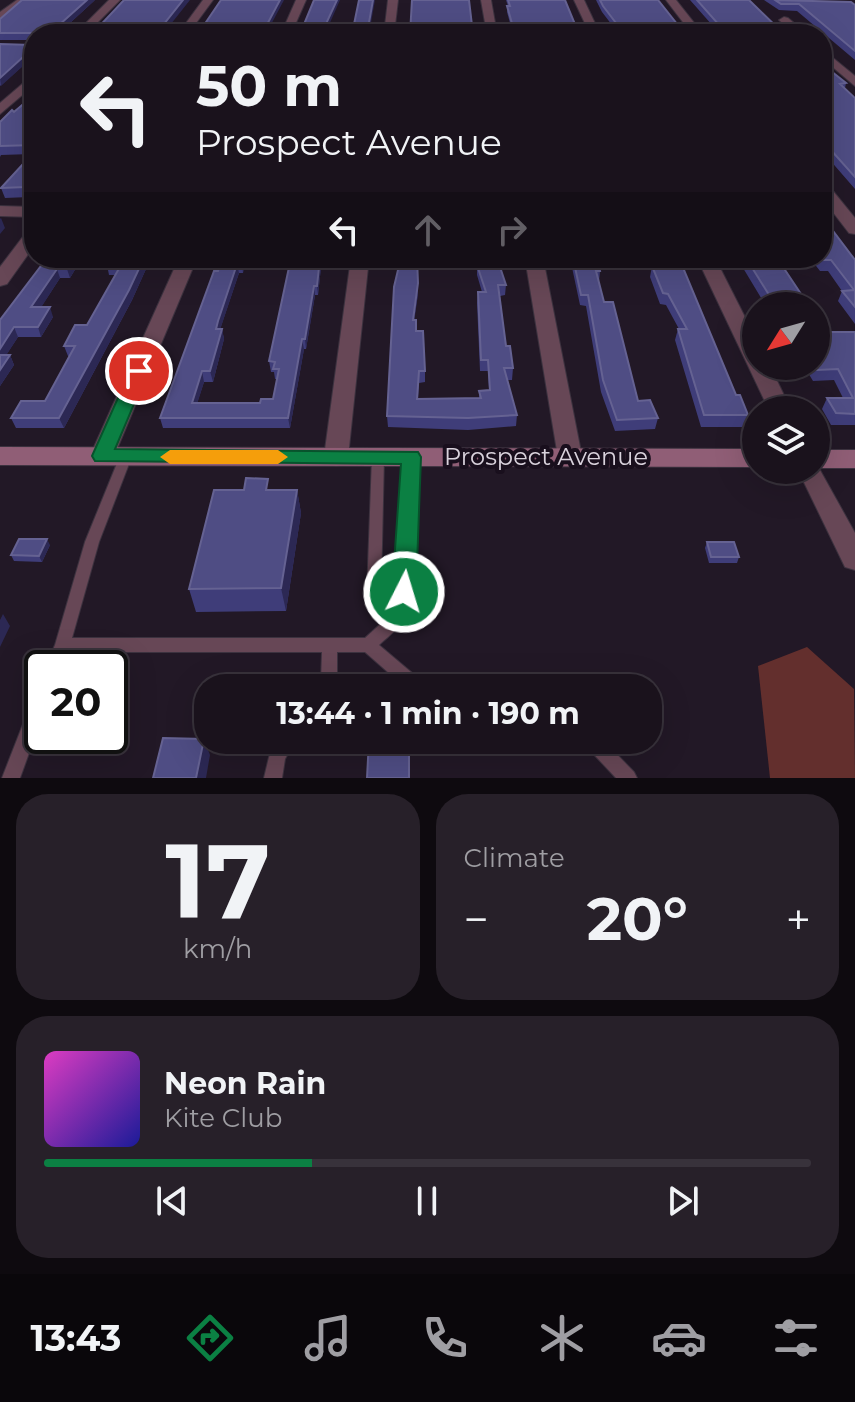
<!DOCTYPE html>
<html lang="en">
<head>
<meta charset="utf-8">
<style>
	:root { --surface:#1a121c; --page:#272029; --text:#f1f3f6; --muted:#9f9ea3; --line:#38323b; --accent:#0b8043 }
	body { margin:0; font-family:Montserrat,sans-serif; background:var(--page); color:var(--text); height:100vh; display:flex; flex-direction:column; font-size:30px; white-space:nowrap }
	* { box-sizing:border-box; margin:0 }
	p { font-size:26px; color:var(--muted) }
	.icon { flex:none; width:44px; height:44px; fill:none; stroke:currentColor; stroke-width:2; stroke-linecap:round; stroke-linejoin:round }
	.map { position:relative; height:778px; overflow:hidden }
	.sheet { display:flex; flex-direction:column; gap:16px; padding:16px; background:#0e0a0f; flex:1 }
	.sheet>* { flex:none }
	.top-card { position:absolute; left:24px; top:24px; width:808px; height:244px; border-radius:32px; box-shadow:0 8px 32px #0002,0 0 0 2px var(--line); background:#1a121c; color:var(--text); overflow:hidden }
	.needle { width:52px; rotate:233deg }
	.controls { position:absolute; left:742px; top:292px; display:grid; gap:16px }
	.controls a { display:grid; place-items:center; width:88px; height:88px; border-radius:50%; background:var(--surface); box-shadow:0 8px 32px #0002,0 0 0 2px var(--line); font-size:40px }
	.speed { position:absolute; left:24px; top:650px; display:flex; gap:16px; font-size:40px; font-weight:700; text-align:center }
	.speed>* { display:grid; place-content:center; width:104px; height:104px; border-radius:50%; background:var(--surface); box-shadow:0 8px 32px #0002,0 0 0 2px var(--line); line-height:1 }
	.speed .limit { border:4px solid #111; border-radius:12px; background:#fff; color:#111 }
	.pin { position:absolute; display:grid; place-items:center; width:68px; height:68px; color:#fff; margin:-34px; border:4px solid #fff; border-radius:50%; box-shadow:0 2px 8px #0007 }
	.me { position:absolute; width:88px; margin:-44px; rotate:5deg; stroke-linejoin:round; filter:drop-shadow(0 0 6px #0008) }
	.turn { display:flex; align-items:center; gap:28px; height:168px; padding:0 40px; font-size:36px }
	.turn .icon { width:104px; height:104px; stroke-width:2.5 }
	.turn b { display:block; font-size:56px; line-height:68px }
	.lanes { display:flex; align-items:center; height:76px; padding:0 40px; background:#0003; justify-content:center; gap:40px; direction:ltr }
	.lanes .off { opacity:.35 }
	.big { font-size:60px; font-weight:700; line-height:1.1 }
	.sheet .card { flex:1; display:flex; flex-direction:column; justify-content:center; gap:12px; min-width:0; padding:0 28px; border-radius:32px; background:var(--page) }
	.sheet .dial { align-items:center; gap:0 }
	.dial b { font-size:104px; line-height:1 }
	.song { display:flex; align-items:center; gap:24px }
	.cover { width:96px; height:96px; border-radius:12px; background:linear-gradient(135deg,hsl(310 70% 55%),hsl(240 70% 35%)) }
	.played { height:8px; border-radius:4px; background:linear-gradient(90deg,var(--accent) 35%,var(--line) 35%) }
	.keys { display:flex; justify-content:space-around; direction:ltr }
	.heat { display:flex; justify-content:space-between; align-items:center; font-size:44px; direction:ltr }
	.sheet .tiles { flex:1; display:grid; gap:16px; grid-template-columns:1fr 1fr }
	.card:last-child { grid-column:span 2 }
	.trip { position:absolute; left:194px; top:674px; width:468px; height:80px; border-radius:32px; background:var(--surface); box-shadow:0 8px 32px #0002,0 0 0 2px var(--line); font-weight:700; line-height:80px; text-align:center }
	.tabs { display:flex; height:128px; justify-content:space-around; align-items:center; background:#0a070b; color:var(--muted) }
	.tabs .icon { width:56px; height:56px }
	.tabs .active { color:var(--accent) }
	.tabs b { font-size:36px; color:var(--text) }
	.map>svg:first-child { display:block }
	.green { fill:#632f2d }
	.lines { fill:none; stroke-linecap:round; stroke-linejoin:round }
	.lane-casing { stroke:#3c323f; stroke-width:2 }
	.street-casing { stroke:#3c323f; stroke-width:2 }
	.secondary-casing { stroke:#3c323f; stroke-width:2 }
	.lane { fill:#674756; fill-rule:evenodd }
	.street { fill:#674756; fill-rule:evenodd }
	.secondary { fill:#905e76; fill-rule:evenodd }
	.wall { fill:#3f3d79 }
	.shaded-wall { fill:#2c2854 }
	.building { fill:#4f4d84; stroke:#656292; stroke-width:2 }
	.route { fill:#0b8043; stroke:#07532c; stroke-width:2 }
	.slow { fill:#f59e0b }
	.labels { text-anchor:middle; stroke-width:8; stroke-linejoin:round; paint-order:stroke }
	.street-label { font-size:24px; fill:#d9d2dc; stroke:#190f1d }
</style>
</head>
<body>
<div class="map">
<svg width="855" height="778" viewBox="0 0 855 778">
	<rect width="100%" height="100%" fill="#221826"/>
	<!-- green -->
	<path class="green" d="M 807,647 L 854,689 L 855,778 L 770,778 L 758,666 Z"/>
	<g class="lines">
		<defs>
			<path id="lane" d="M 126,452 L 130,453 L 132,456 L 99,542 L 72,638 L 365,638 L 386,619 L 383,605 L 369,597 L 367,593 L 372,457 L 374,454 L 382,454 L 384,457 L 381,590 L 389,594 L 397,589 L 405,457 L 407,454 L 415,454 L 417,457 L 411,592 L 409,596 L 398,604 C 403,629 397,628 379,645 L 418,678 L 433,683 L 435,688 L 406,688 L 365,652 L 337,652 L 337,683 L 335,688 L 317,688 L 321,681 L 322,652 L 68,652 L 61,668 L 45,668 L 55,645 L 85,542 L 120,456 L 122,453 Z
				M 42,689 L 42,717 L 20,778 L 2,778 L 34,696 L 36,691 Z
				M 278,740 L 295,740 L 285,759 L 282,778 L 264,778 L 269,757 Z
				M 584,740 L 603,740 L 634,772 L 637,778 L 616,778 L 586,746 Z"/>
			<path id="street" d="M 17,0 L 28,0 L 0,20 L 0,12 Z
				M 109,0 L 120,0 L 86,34 L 75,34 Z
				M 203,0 L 213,0 L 188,34 L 178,34 Z
				M 296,0 L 306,0 L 291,34 L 281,34 Z
				M 388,0 L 398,0 L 394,34 L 384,34 Z
				M 481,0 L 491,0 L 497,34 L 487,34 Z
				M 574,0 L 584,0 L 600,34 L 590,34 Z
				M 666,0 L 676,0 L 703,34 L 692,34 Z
				M 784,17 L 788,18 L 807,34 L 795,34 L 779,20 Z
				M 822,49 L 855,76 L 855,86 L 822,58 Z
				M 34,74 L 34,85 L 0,114 L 0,103 Z
				M 822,183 L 828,185 L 855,218 L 855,234 L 849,233 L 822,198 Z
				M 0,206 L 34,207 L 34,217 L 0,216 Z
				M 34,229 L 34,246 L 7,284 L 0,286 L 0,267 L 28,230 Z
				M 179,258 L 197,258 L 114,456 L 111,462 L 102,465 L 93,462 L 90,456 Z
				M 351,258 L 369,258 L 348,457 L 345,463 L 336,466 L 327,463 L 324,457 Z
				M 525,258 L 543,258 L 582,457 L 579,463 L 570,466 L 561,463 L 558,457 Z
				M 697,258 L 715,258 L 756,339 L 756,366 L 770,366 L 791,410 L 769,410 Z
				M 816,463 L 855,533 L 855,570 L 845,567 L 798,470 L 816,470 Z"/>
			<path id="secondary" d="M 0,447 L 756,449 L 756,467 L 0,465 Z
				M 816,450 L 855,450 L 855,468 L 816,468 Z"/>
		</defs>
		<!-- lane casing -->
		<use href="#lane" class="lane-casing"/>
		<!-- street casing -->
		<use href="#street" class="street-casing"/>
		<!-- secondary casing -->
		<use href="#secondary" class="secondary-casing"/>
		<!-- lane -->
		<use href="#lane" class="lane"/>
		<!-- street -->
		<use href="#street" class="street"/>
		<!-- secondary -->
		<use href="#secondary" class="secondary"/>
	</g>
	<!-- wall -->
	<path class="wall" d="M 95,0 L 58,34 L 34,34 L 34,56 L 0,86 L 0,44 L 32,45 L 34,40 L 0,40 L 0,19 Z
		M 506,0 L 565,0 L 579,34 L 513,34 L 507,12 L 508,6 Z
		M 596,0 L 658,0 L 685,34 L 614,34 L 615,29 L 602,12 Z
		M 690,0 L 749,0 L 784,34 L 720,34 Z
		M 764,0 L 799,0 L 855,5 L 855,60 L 797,11 L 779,10 Z
		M 822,64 L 846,83 L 845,88 L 855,98 L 855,189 L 822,151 Z
		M 34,95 L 34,191 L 29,197 L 5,198 L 1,188 L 32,154 L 1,155 L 0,157 L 0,122 Z
		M 47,258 L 82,258 L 70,278 L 60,278 L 41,307 L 53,317 L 41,337 L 18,337 L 6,355 L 10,355 L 14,365 L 0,386 L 0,320 Z
		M 151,258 L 132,300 L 64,428 L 16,428 L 11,418 L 45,401 L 69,356 L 68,356 L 64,346 L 87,325 L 116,275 L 109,275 L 107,265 Z
		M 221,258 L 245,258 L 243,273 L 239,273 L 220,329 L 222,329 L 224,339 L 213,382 L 204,382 L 197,403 L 260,403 L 273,399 L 277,379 L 275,379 L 274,372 L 271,372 L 269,361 L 291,258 L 322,258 L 318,295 L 315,295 L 306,349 L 304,349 L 290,428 L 163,428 L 160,418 L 218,271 Z
		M 477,258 L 506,285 L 505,295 L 500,296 L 506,346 L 513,368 L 512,380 L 507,380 L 517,415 L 516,426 L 468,430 L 388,427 L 387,416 L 398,271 L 418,294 L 414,320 L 425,371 L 425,382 L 419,383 L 418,399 L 479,398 L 479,391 L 489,390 L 488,371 L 480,371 L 477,303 L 478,292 L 482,292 L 477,275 Z
		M 570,258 L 597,258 L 600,271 L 599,282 L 604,302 L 638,401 L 658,418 L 655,429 L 615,431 L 601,392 L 586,306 L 580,305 Z
		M 651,258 L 679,258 L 736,395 L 748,415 L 745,427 L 701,427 L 675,340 L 678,329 L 679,329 L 666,305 L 660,304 L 650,277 L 652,266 L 654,266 Z
		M 737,258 L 822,258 L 855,260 L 855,324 L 838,301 L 842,291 L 828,271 L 820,271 L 813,262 L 784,263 L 783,266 L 809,306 L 766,306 Z
		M 827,332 L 855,332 L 855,425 L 831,425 L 822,409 L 827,398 L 843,398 L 834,380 L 813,381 L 804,366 L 816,366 Z
		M 270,490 L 297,490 L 301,513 L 286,611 L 196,612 L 189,589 Z
		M 707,542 L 739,557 L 737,563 L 709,563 L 705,548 Z
		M 50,545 L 42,562 L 14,561 L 11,555 Z
		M 313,740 L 410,740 L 368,751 L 315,751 Z"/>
	<!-- shaded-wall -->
	<path class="shaded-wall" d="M 87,0 L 95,0 L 58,34 L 49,34 Z
		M 183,0 L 190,0 L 163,34 L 156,34 Z
		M 280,0 L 284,0 L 266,34 L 262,34 Z
		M 337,0 L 340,0 L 325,34 L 323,34 L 325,26 Z
		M 373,0 L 375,0 L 369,34 L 367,34 Z
		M 34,47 L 34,56 L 1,86 L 0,78 Z
		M 34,178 L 34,191 L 29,197 L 26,187 Z
		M 1,218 L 5,228 L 0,234 L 0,219 Z
		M 73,258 L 82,258 L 70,278 L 67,269 Z
		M 144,258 L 151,258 L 132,300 L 64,428 L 59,418 Z
		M 242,258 L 245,258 L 243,273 L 242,264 Z
		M 320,258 L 322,258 L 318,295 L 317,286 Z
		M 237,264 L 239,273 L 220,330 L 216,329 L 218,321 Z
		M 57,269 L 60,278 L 35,317 L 31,307 Z
		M 418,283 L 418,294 L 413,331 L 413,320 Z
		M 314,286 L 315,295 L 306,349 L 305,339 Z
		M 50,307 L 53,317 L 41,337 L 38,327 Z
		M 14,327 L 18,337 L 0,365 L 0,349 Z
		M 222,329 L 224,339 L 213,382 L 210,371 Z
		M 302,339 L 304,349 L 290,428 L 288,418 Z
		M 10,355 L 14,365 L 0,386 L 0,370 Z
		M 202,371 L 204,382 L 194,414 L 192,403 Z
		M 297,490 L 301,513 L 286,611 L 281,588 Z
		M 47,539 L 50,545 L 42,562 L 39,556 Z
		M 3,614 L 10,626 L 0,647 L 0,620 Z
		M 204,739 L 210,755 L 206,778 L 196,778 Z"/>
	<!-- building -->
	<path class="building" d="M 22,0 L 87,0 L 49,34 L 34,34 L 34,35 L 32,33 L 0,33 L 0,19 Z
		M 124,0 L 183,0 L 156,34 L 92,34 Z
		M 221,0 L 280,0 L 262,34 L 198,34 Z
		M 314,0 L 337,0 L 325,26 L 323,34 L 300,34 Z
		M 359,0 L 373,0 L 367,34 L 352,34 Z
		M 412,0 L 469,0 L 473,34 L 410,34 Z
		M 508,0 L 565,0 L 579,34 L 515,34 L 507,6 L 510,6 Z
		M 600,0 L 658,0 L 685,34 L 618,34 L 615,29 L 619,27 L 603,6 Z
		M 697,0 L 749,0 L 784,34 L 727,34 Z
		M 775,0 L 851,2 L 855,5 L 855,51 L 799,4 L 781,4 Z
		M 34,39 L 34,47 L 0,78 L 0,44 L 32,45 Z
		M 822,64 L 846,83 L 840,84 L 855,98 L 855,177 L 822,140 Z
		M 34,95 L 34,145 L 0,146 L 0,122 L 12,110 L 14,112 Z
		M 34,152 L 34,178 L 26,187 L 1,188 Z
		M 822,219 L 824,219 L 855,260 L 855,307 L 842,291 L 854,290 L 831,260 L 823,260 L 822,258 Z
		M 47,258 L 73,258 L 67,269 L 57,269 L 31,307 L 50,307 L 38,327 L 14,327 L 0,349 L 0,320 Z
		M 111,258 L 144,258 L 129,290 L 59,418 L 11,418 L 21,401 L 45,401 L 75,346 L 64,346 L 75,325 L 87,325 L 121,265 L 107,265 Z
		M 221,258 L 242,258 L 242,264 L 237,264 L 218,321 L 216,329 L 222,329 L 210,371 L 202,371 L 192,403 L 260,403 L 261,399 L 273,399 L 279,369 L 273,369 L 275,362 L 269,361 L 291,258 L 320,258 L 317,286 L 314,286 L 305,339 L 302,339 L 288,418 L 160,418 L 214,271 L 218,271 Z
		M 397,258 L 417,258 L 418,283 L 413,320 L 416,320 L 416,331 L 423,331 L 425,371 L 419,371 L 417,399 L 481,398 L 479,391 L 490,390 L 488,360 L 481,360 L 478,292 L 486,292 L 477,265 L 477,258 L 497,258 L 506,285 L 498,285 L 506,346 L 510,346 L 513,368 L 504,368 L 517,415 L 468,418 L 387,416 L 394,287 L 398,270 Z
		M 573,258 L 597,258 L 600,271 L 596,271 L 604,302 L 613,302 L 638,401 L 650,400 L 658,418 L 617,420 L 603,380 L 588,295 L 581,295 Z
		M 657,258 L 679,258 L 736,395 L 740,395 L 748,415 L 704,415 L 678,329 L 687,329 L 668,294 L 663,293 L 652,266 L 661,266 Z
		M 746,258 L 777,258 L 809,306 L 776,306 Z
		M 816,316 L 827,332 L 855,332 L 855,414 L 836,413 L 827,398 L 853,398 L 838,369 L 817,370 L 815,366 L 816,366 Z
		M 0,355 L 10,355 L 0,370 Z
		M 246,478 L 268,479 L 266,490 L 297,490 L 281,588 L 189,589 L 214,490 L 244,490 Z
		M 19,539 L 47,539 L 39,556 L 11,555 Z
		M 707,542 L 734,542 L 739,557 L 711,557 Z
		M 163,738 L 204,739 L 196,778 L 153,778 Z
		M 369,740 L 409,740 L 409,778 L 367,778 Z"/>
	<!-- route -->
	<path class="route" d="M 139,366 L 148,371 L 115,449 L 418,452 L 421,457 L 416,592 L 412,599 L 404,602 L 396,599 L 392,592 L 401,464 L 95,461 L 92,456 L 130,371 Z"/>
	<!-- slow -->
	<path class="slow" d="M 170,450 L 278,450 L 288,457 L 278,464 L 170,464 L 160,457 Z"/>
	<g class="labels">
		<!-- street labels -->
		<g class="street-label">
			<text x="546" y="465">Prospect Avenue</text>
		</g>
	</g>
</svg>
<div class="controls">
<a><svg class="needle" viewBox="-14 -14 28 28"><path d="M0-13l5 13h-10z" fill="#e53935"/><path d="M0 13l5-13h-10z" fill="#9f9ea3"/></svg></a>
<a><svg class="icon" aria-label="layers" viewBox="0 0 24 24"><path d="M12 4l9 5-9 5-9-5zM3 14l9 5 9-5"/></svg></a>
</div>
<div class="speed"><div class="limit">20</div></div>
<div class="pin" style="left:139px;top:371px;background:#d93025"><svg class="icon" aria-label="arrive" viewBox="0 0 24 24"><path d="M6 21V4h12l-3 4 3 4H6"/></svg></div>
<svg class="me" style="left:404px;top:592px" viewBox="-20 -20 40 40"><circle r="17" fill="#0b8043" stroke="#fff" stroke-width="3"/><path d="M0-11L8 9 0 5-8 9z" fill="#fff"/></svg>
<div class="trip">13:44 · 1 min · 190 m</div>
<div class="top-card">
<div class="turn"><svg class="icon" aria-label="left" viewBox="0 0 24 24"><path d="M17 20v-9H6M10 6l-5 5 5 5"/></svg><div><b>50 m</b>Prospect Avenue</div></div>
<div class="lanes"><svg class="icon" aria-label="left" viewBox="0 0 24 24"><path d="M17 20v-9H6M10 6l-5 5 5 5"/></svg><svg class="icon off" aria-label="ahead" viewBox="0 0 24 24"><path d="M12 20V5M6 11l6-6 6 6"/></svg><svg class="icon off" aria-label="right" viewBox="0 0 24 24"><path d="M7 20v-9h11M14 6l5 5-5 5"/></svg></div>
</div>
</div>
<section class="sheet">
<div class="tiles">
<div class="card dial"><b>17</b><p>km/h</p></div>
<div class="card"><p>Climate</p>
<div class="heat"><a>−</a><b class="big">20°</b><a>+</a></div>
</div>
<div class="card">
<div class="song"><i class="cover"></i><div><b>Neon Rain</b><p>Kite Club</p></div></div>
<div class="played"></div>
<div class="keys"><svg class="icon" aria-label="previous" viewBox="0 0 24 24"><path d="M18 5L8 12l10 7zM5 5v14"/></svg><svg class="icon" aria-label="pause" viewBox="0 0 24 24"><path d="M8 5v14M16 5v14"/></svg><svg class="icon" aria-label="next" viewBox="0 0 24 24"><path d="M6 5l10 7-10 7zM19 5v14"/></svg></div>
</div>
</div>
</section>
<nav class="tabs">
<b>13:43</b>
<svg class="icon active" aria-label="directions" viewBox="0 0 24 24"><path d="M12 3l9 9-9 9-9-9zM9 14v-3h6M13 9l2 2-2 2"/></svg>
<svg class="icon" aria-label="music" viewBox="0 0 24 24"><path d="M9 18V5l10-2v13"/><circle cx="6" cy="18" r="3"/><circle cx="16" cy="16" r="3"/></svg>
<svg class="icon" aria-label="phone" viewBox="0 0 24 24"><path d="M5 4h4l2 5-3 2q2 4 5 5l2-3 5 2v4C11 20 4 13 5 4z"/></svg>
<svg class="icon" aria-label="climate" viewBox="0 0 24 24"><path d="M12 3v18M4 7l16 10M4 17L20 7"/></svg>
<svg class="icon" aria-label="car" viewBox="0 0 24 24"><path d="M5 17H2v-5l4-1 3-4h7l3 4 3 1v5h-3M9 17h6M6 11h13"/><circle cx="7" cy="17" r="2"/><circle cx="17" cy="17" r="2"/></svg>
<svg class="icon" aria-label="filters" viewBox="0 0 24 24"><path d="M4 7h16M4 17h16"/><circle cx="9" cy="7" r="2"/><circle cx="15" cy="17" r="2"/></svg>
</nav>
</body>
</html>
